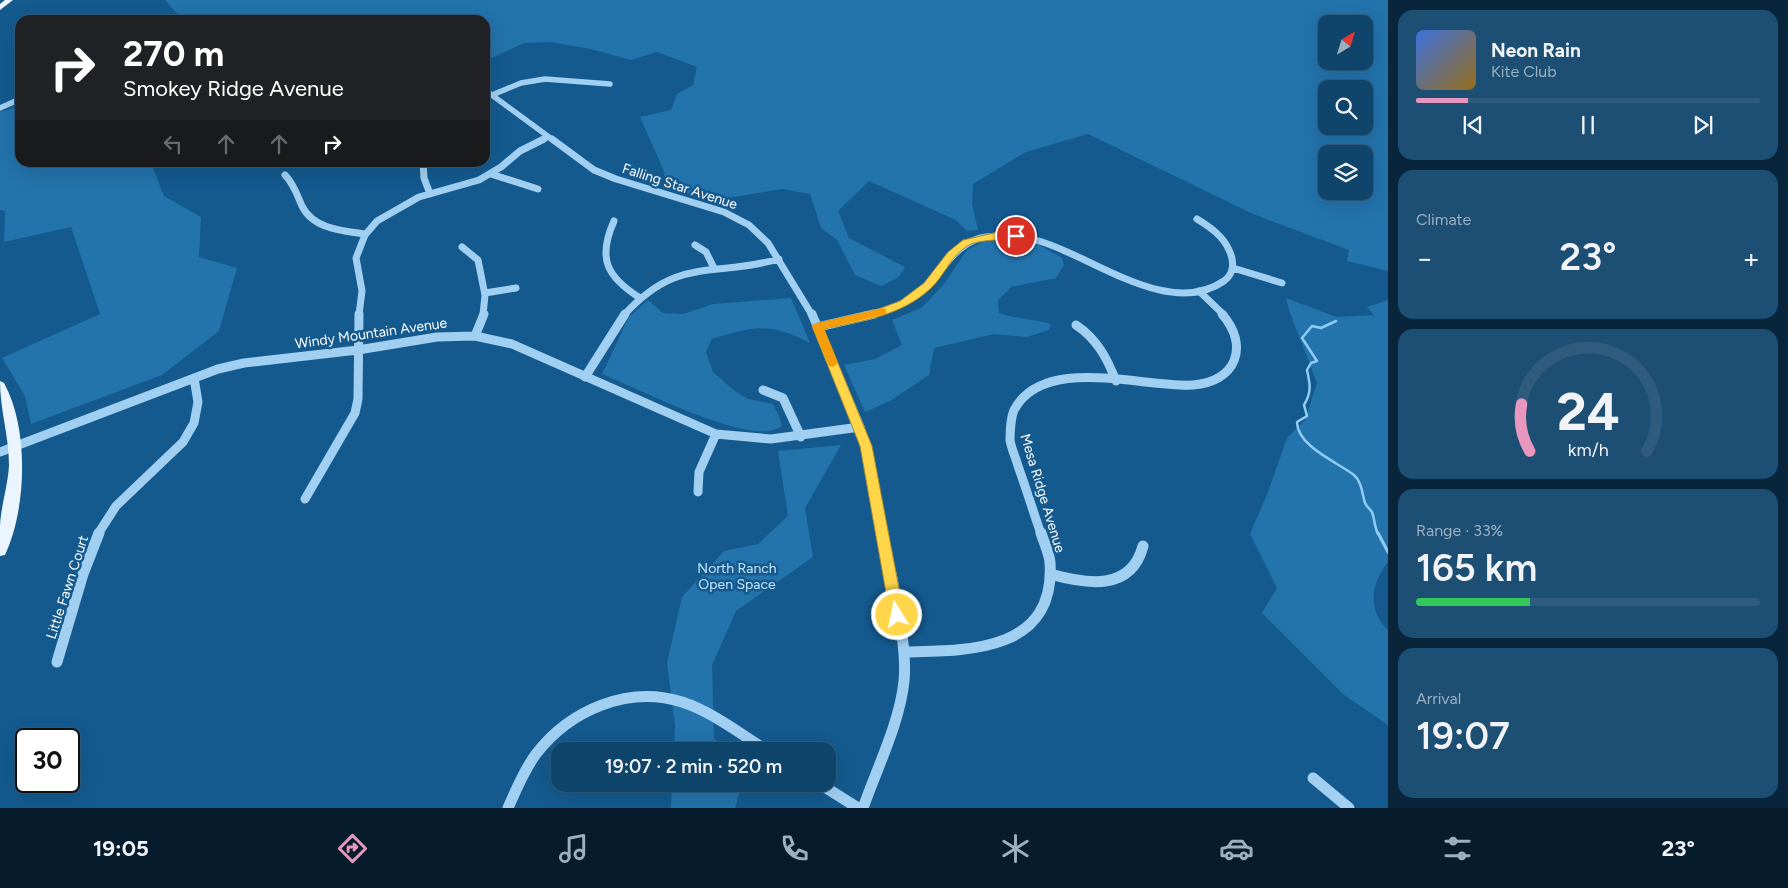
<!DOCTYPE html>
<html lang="en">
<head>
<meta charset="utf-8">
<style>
	:root { --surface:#0f446b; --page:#1d4e73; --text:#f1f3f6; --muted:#9bb0c1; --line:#2f5c7e; --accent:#e797bd }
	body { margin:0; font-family:Figtree,sans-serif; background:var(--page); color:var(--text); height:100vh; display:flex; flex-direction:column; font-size:19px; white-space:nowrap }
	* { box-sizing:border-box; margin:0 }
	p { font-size:16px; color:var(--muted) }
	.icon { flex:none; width:28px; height:28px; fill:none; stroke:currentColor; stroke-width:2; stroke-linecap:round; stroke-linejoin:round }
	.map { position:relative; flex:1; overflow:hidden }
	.drawer { display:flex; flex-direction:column; gap:10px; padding:10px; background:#08253b; width:400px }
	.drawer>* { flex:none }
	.hud { position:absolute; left:15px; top:15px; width:475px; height:152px; border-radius:15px; box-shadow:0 5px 20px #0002,0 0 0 1px var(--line); background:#202124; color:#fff; overflow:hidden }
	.needle { width:32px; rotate:38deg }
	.buttons { position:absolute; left:1318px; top:15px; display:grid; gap:10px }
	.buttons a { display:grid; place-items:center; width:55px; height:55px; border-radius:10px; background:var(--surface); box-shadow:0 5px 20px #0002,0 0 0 1px var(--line); font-size:25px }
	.speed { position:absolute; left:15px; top:728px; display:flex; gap:10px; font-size:25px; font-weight:700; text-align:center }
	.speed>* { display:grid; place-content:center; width:65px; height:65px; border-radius:50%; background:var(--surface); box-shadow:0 5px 20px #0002,0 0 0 1px var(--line); line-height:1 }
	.speed .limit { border:2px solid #111; border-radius:8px; background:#fff; color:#111 }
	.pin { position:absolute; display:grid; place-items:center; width:42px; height:42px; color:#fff; margin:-21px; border:2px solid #fff; border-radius:50%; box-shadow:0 1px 5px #0007 }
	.me { position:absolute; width:55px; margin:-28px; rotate:350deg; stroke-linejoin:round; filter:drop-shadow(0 0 4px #0008) }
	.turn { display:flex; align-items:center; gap:18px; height:105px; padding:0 25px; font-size:22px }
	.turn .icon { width:65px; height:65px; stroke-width:2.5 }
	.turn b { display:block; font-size:35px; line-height:42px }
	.lanes { display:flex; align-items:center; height:48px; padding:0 25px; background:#0003; justify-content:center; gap:25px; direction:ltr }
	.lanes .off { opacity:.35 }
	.big { font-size:38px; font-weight:600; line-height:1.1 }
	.drawer .card { flex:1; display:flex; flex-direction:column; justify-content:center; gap:8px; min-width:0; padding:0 18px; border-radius:15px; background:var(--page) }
	.drawer .dial { align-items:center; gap:0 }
	.dial svg { height:130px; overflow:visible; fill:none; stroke:var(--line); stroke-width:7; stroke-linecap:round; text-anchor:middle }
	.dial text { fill:var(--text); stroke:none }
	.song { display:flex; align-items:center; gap:15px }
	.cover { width:60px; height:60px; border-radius:8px; background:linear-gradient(135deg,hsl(220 70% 55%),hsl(40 70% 35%)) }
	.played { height:5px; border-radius:2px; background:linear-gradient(90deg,var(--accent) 15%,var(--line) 15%) }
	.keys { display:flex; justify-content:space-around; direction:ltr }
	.heat { display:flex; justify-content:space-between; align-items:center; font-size:28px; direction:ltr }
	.charge { height:8px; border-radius:4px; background:linear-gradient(90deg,#34c759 33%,var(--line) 0) }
	.trip { position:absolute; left:551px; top:742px; width:285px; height:50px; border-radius:15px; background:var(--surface); box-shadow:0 5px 20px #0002,0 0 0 1px var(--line); font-weight:600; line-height:50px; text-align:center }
	.tabs { display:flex; height:80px; justify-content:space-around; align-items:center; background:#061b2b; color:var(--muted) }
	.tabs .icon { width:35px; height:35px }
	.tabs .current { color:var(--accent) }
	.tabs b { font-size:22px; color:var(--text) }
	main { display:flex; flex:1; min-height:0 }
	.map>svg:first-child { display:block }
	.green { fill:#2373ac; fill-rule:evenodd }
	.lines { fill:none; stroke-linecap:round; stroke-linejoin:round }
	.stream-far1 { stroke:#92ccf4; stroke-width:2.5 }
	.stream { stroke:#92ccf4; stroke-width:3 }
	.minor-far3 { stroke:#a0cff1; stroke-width:5.5 }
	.minor-far2 { stroke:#a0cff1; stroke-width:7 }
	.minor-far1 { stroke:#a0cff1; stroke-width:9 }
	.minor { stroke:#a0cff1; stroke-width:11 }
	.major { fill:#eaf5ff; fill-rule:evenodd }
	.route { fill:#ffd54a; stroke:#a68a30 }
	.slow { fill:#f59e0b }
	.labels { text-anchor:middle; stroke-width:5; stroke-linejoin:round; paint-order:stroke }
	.street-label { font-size:14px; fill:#fff; stroke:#145a8f }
	.park-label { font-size:14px; fill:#c7e6fc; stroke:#145a8f }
</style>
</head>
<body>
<main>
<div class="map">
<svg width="1388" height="808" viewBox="0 0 1388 808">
	<rect width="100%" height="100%" fill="#145a8f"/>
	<!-- green -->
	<path class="green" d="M 165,0 L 1388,0 L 1388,271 L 1347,261 L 1349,250 L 1253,214 L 1088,134 L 1026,152 L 973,184 L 972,204 L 978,230 L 967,231 L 956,220 L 869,181 L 838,211 L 849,238 L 905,267 L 899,277 L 881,286 L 855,275 L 837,240 L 821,228 L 810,194 L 782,189 L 710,201 L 665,186 L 664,171 L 640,117 L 671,110 L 677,94 L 693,85 L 697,67 L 657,52 L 631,60 L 591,49 L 550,42 L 524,43 L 485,61 L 485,20 L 186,20 L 180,17 ZM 1326,24 L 1364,24 L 1364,61 L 1326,61 ZM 1326,89 L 1364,89 L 1364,126 L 1326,126 ZM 1326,154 L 1364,154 L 1364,191 L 1326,191 Z
		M 20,106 L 20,162 L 151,163 L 164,196 L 201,217 L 199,257 L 237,268 L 219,331 L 162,375 L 31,424 L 25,396 L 2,358 L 100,314 L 71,227 L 4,242 L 5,211 L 0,210 L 0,112 Z
		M 1008,239 L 1039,245 L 1062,258 L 1064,265 L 1056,278 L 1011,287 L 998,300 L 999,313 C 1017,319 1034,319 1051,324 L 1049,330 L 1027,337 L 994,334 L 934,348 L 929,375 L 890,401 L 865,412 L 844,365 L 875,359 L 902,345 L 892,320 L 921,308 L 944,284 L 967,250 L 985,241 Z
		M 791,298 L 810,343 C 769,322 754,326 712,339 L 706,352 L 713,372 L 735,391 L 748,399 L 773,404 L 779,416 L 782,426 C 778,428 772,431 768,431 C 729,435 641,390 602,374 L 629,317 L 648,300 L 663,313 L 683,314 L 713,304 Z
		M 1286,298 L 1336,317 L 1374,315 L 1367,307 L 1388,300 L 1388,562 C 1371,583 1367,610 1388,630 L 1388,725 L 1344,695 L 1262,613 L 1277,588 L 1250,534 L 1268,492 L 1287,438 L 1305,420 L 1317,383 L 1289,310 Z
		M 841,445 L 805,508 L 813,557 L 736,611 L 712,665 L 714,739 L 737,751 L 674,751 L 675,725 L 667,663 L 682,597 L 724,551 L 758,544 L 788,516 L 778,451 Z
		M 672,784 L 742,784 L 735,808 L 671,808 Z"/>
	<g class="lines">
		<!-- stream-far1 -->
		<path class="stream-far1" d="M 1336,321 L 1321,328 L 1312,326 L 1302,338 L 1317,361 L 1311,363 L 1307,370 C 1310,384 1312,392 1304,405 L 1307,416 L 1297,422 C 1297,446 1337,462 1354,475 C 1362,482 1362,494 1365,503 C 1366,506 1370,509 1372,512 C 1375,520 1374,526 1378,534"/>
		<!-- stream -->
		<path class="stream" d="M 1378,533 L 1388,552"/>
		<!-- minor-far3 -->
		<path class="minor-far3" d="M 485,90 L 553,140
			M 492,95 L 521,83 L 545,79 L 610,84
			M 0,108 L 20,99
			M 542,140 L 548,137"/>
		<!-- minor-far2 -->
		<path class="minor-far2" d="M 552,139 L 594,170 L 616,179 L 724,212 L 749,225 L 768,243 L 812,315
			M 423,162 L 424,178 L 430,194
			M 491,174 L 538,189
			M 285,175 C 294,184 297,195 302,206 C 313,229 343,231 365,234
			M 614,221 C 597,259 607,277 640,298
			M 695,245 L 706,252 L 714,268
			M 462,247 L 478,260 L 485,295 L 483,315
			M 1233,268 L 1282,283
			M 1199,291 L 1224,315
			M 485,293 L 516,288
			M 359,315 L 362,291 L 356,258 L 365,235 L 377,221 L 419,197 L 479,180 L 501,167 L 520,151 L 544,139
			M 624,315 C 679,255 713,278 779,259
			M 870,315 C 889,309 909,303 924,289 C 944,270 956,241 986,237 C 1004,235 1022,236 1039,241 C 1092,256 1169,319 1224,281 C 1235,273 1234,260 1229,250 C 1223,236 1210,227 1197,219"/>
		<!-- minor-far1 -->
		<path class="minor-far1" d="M 812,314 L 860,427 L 871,465 L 883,534
			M 1076,325 C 1097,339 1107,358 1116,381
			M 818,327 L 874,314
			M 475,336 L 484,314
			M 585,377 L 625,314
			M 763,390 L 783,398 L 801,437
			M 0,452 L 218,369 L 244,363 L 358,350 L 437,337 L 475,336 L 512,344 L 716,434 L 771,439 L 860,427
			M 698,492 L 699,472 L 716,434
			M 305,499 L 355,413 L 358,399 L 359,314
			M 98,534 L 116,506 L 183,442 L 194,423 L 198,402 L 194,378
			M 1041,534 C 1033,511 1026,488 1018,466 C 1016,458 1011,448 1010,440 C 1010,433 1011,417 1014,410 C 1044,354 1143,388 1193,385 C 1236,382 1250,346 1222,314"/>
		<!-- minor -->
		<path class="minor" d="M 1050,574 C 1086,584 1131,592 1143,546
			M 904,652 C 968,651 1056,652 1050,562 C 1049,553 1044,542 1041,533
			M 57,662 L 83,574 L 99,533
			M 1313,778 L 1349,808
			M 820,784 L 858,808
			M 508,808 C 516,790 524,770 536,754 C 570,710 628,685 682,702 C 713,712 740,734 768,751
			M 863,808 C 877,768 900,722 904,681 C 908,640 890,575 883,533"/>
		<!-- major -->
		<path class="major" d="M 5,0 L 13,0 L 0,10 L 0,4 Z
			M 0,381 L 4,383 C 29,428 27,508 5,555 L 0,556 C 0,546 0,536 0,526 C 1,505 8,486 9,465 C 9,436 0,410 0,381 Z"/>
	</g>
	<!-- route -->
	<path class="route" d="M 994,233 L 1016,233 L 1021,236 C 1016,241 982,238 969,245 C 951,255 945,275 931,288 C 902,316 861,321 824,329 L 872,446 L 904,615 L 902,620 L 897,622 L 892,620 L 890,615 L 860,446 L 812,326 L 818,323 L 876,310 L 900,301 L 924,283 L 948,252 L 963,240 Z"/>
	<!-- slow -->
	<path class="slow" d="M 882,308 L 886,309 L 886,314 L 824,329 L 838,363 L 833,367 L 829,366 L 812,326 L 814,324 Z"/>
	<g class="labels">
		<!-- street labels -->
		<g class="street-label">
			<text transform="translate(680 186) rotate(18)" y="5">Falling Star Avenue</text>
			<text transform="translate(371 333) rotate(-8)" y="5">Windy Mountain Avenue</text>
			<text transform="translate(1043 493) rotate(73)" y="5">Mesa Ridge Avenue</text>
			<text transform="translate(67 587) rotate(-72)" y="5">Little Fawn Court</text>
		</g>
		<!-- park labels -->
		<g class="park-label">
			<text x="737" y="573">North Ranch<tspan x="737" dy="16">Open Space</tspan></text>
		</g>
	</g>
</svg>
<div class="buttons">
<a><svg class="needle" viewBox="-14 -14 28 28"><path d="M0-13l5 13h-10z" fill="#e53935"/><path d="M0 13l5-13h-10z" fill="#9bb0c1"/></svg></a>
<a><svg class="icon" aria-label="search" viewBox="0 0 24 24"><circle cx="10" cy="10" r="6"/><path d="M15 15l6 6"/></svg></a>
<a><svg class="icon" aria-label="layers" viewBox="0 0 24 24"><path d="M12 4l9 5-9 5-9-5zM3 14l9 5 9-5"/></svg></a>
</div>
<div class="speed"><div class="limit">30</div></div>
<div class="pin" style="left:1016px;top:236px;background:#d93025"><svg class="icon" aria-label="arrive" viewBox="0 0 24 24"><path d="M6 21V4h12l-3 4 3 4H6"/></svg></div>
<svg class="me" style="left:897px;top:615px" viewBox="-20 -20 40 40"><circle r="17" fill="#ffd54a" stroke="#fff" stroke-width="3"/><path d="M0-11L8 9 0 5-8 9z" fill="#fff"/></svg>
<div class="trip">19:07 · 2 min · 520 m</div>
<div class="hud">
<div class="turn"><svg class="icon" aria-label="right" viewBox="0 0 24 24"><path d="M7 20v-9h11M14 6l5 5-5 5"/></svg><div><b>270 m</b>Smokey Ridge Avenue</div></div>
<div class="lanes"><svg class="icon off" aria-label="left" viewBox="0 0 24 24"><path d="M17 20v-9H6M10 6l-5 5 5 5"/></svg><svg class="icon off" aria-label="ahead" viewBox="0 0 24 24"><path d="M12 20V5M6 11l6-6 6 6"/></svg><svg class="icon off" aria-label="ahead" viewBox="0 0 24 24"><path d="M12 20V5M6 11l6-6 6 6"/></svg><svg class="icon" aria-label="right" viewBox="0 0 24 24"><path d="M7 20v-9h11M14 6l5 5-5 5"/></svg></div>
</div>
</div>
<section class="drawer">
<div class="card">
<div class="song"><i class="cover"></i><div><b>Neon Rain</b><p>Kite Club</p></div></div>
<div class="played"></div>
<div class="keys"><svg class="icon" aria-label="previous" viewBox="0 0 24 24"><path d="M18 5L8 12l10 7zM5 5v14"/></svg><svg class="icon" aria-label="pause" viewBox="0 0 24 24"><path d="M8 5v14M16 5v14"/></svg><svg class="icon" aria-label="next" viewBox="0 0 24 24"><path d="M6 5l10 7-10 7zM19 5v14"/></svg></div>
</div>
<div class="card"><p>Climate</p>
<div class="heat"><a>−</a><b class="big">23°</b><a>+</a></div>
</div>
<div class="card dial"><svg viewBox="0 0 100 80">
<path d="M14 69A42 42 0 1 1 86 69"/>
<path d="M14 69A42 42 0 0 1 9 40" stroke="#e797bd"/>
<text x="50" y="56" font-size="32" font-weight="700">24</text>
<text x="50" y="72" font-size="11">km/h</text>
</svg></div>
<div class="card"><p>Range · 33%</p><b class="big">165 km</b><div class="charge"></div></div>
<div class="card"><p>Arrival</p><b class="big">19:07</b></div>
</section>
</main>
<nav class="tabs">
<b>19:05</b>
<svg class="icon current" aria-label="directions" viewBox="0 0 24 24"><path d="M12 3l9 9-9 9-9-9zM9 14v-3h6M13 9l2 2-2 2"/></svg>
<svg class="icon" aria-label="music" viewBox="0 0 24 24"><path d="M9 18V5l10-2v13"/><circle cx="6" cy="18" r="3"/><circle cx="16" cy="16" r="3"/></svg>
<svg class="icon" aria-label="phone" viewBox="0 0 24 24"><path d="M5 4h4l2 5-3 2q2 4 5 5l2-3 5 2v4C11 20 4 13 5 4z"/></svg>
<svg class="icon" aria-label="climate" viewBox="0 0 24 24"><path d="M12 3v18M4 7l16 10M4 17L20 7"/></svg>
<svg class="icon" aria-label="car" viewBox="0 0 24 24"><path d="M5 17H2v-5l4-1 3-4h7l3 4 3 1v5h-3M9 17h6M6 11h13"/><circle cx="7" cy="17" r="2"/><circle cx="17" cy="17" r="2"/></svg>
<svg class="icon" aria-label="filters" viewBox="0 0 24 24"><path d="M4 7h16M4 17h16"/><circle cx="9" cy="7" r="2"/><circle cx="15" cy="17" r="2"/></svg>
<b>23°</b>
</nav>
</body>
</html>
